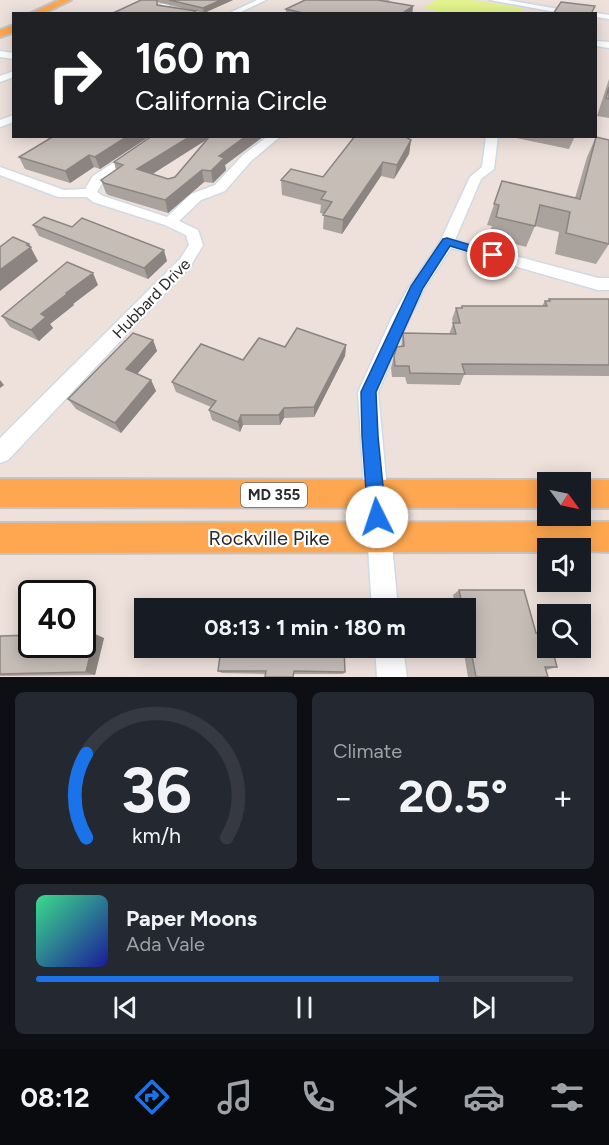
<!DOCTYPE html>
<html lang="en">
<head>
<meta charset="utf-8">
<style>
	:root { --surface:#171b24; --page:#242831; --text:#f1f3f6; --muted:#9ea1a6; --line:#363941; --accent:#1a73e8 }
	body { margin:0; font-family:Figtree,sans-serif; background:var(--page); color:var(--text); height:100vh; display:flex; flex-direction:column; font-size:22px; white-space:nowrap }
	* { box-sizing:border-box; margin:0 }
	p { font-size:20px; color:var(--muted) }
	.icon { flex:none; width:33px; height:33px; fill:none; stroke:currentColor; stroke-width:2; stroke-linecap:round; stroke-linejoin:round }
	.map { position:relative; height:677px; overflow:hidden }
	.side { display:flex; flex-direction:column; gap:15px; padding:15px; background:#0d0f14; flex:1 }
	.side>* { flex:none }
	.guide { position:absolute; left:12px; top:12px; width:585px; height:126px; border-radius:0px; box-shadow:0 3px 15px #0003; background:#202124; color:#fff; overflow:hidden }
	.needle { width:39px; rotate:123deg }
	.buttons { position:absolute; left:537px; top:472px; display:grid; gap:12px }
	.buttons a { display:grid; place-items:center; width:54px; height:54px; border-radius:0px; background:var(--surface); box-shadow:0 3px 15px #0003; font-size:30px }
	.speed { position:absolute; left:18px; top:580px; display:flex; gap:12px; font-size:30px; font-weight:700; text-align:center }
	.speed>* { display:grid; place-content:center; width:78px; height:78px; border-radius:50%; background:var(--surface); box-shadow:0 3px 15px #0003; line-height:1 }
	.speed .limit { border:3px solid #111; border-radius:9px; background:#fff; color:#111 }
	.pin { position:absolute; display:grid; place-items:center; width:51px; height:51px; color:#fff; margin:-26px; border:3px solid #fff; border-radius:50%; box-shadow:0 2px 6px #0007 }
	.me { position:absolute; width:66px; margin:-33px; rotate:356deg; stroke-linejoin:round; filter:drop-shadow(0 0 4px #0008) }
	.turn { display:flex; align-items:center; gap:21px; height:126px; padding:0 24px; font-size:27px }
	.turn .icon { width:78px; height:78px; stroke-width:2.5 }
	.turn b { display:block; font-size:42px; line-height:51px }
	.big { font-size:45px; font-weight:700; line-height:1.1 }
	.side .tile { flex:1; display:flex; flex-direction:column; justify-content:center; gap:9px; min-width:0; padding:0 21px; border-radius:9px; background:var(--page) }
	.side .dial { align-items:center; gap:0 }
	.dial svg { height:156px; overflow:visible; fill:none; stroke:var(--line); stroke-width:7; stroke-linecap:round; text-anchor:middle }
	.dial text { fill:var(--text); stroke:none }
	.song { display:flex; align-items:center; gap:18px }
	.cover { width:72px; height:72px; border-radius:9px; background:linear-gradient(135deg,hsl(150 70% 55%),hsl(240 70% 35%)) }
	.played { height:6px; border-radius:3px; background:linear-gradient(90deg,var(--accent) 75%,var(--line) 75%) }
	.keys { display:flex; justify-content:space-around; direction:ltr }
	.heat { display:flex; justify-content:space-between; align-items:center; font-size:33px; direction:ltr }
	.side .tiles { flex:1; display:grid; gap:15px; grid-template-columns:1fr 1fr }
	.tile:last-child { grid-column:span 2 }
	.trip { position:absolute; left:134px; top:598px; width:342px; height:60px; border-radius:0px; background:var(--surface); box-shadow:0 3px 15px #0003; font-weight:700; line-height:60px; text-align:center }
	.tab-bar { display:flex; height:96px; justify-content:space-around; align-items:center; background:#090b0e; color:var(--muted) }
	.tab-bar .icon { width:42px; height:42px }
	.tab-bar .current { color:var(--accent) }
	.tab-bar b { font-size:27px; color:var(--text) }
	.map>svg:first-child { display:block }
	.pitch { fill:#e3f38d }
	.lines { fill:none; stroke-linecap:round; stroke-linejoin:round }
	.minor-casing { stroke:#d0dae5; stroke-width:3 }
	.major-casing { stroke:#c4c4c4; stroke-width:4 }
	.minor { fill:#fff; fill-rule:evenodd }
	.major { fill:#ffa750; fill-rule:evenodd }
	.wall { fill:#aaa39d; fill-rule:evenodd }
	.shaded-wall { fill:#8b8480 }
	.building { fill:#c6bdb7; stroke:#8b8480; stroke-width:1.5 }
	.route { fill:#1a73e8; stroke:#114b97; stroke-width:1.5 }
	.labels { text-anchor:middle; stroke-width:4.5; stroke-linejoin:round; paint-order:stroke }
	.shield { fill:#fff; stroke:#6b6b6b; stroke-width:1.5 }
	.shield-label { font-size:15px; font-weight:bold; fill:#2b2b2b }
	.street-label { font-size:16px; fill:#2b2b2b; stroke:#fff }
	.near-street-label { font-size:20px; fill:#2b2b2b; stroke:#fff }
</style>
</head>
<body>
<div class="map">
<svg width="609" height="677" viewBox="0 0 609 677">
	<rect width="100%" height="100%" fill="#eee1db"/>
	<!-- pitch -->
	<path class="pitch" d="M 436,0 L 471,0 L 524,8 L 520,13 L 448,13 L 423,8 Z"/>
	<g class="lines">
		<defs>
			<path id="minor" d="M 170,0 L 179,0 L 153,14 L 143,14 Z
				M 257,0 L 266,0 L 237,14 L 227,14 Z
				M 490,0 L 507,0 L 587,14 L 566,14 Z
				M 596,13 L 609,15 L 609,19 L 596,17 L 596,14 L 593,14 Z
				M 596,41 L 609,42 L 609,48 L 596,46 Z
				M 0,51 L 14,53 L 14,59 L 0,57 Z
				M 14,71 L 14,77 L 0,82 L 0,76 Z
				M 14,115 L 14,122 L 0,127 L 0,120 Z
				M 155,136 L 169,136 L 103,182 L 97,192 L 103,196 L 167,217 L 191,194 L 215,185 L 243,155 L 268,136 L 281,136 L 251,161 L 225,191 L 201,200 L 179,221 L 198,230 L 203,245 L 190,267 L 8,460 L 0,463 L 0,438 L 180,259 L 189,245 L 186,235 L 165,225 L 93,202 L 87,197 L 58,197 L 0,175 L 0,167 L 64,190 L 85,189 L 93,176 Z
				M 486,136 L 498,136 L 494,169 L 481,179 L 455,240 L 598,278 L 609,278 L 609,290 L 598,290 L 451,248 L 424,289 L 410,317 L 378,392 L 398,609 L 372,609 L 358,392 L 392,317 L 409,287 L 440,242 L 470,177 L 482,167 Z
				M 375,648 L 403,648 L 407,677 L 377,677 Z"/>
			<path id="major" d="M 59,0 L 71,0 L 42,14 L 29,14 Z
				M 14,25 L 14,32 L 0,37 L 0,30 Z
				M 0,479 L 548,480 L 556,483 L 548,483 L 548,508 L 0,507 Z
				M 580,480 L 609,480 L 609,508 L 580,508 L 580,483 L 572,483 Z
				M 609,522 L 609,552 L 548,549 L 548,552 L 0,553 L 0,523 Z"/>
		</defs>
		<!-- minor casing -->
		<use href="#minor" class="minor-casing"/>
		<!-- major casing -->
		<use href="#major" class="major-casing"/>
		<!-- minor -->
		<use href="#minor" class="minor"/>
		<!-- major -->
		<use href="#major" class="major"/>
	</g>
	<!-- wall -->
	<path class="wall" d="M 141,0 L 233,0 L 204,13 L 196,11 L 196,14 L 111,14 ZM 157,2 L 190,10 L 158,5 Z
		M 390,0 L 387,2 L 413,6 L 412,14 L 286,14 L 286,9 Z
		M 609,79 L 609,118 L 597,116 Z
		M 41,136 L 150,136 L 100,169 L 94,167 L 70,183 L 25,169 L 19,157 L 50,139 Z
		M 152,136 L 264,136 L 225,165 L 226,170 L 213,183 L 204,182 L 168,213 L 108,195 L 106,193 L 101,180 L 116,170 L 114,162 ZM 208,139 L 175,177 L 168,179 L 152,174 Z
		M 355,136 L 406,136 L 411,140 L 409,154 L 394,179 L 381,176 L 342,234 L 323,229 L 324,214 L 320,213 L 321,205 L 282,195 L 281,180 L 323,177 Z
		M 516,136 L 575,136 L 569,149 L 516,138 Z
		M 596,137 L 609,140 L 609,244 L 596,264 L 555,254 L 559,232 L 535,226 L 526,247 L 488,237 L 492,226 L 487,225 L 502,181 L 575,198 L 587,157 Z
		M 33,225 L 167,261 L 148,279 L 39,236 Z
		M 98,285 L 73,304 L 74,305 L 50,324 L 53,328 L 39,341 L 10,327 L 2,316 Z
		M 549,299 L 609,299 L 609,376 L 464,375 L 460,385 L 407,384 L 405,377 L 392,377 L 391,368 L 394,356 L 401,347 L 403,333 L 449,334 L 453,324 L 452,319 L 456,308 L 461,308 L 462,306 L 542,306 L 545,301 L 548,301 Z
		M 153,340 L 157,351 L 137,374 L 151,380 L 156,391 L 121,433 L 76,409 L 68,399 Z
		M 346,345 L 345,356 L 314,417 L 284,418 L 280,425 L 243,425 L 240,432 L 212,420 L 209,410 L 211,407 L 176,392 L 172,382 L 285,347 Z
		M 459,590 L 536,633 L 557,667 L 546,670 L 548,677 L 468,677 L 463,648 L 465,648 L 465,609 L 456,609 L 453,595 Z
		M 0,636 L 104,638 L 95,675 L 0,676 Z
		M 218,671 L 345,672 L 343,674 L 265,674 L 222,673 Z"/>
	<!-- shaded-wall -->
	<path class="shaded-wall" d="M 221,0 L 233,0 L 204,13 L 203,8 Z
		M 413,6 L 412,14 L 401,14 Z
		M 128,136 L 150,136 L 100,169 L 95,157 Z
		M 191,136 L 212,136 L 140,182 L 137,169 Z
		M 246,136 L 264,136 L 225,165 L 226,170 L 213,183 L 211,171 L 219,156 Z
		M 411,140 L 409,154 L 394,179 L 397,165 Z
		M 89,155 L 94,167 L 70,183 L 65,171 Z
		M 383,162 L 381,176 L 342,234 L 343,220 Z
		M 202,170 L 204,182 L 168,213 L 165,200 Z
		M 29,244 L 38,261 L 0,291 L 0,270 Z
		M 164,250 L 167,261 L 148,279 L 144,268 Z
		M 93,273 L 98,285 L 73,304 L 74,305 L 50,324 L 53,328 L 39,341 L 31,330 L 41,314 L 66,293 Z
		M 153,340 L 157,351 L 132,380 L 126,369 Z
		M 346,345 L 345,356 L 314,417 L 314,407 Z
		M 0,380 L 4,385 L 0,388 Z
		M 151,380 L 156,391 L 121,433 L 115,423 Z
		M 284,408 L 284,418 L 280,425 L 279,415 Z
		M 241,415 L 243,425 L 240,432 L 238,422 Z
		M 95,634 L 104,638 L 95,675 L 86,672 Z"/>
	<!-- building -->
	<path class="building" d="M 141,0 L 157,0 L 157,5 L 196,11 L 190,14 L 111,14 Z
		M 169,0 L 221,0 L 203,8 Z
		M 305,0 L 378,0 L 413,6 L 401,14 L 307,14 L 286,9 Z
		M 561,2 L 595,6 L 591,14 L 553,14 Z
		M 609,87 L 609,99 L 606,98 Z
		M 54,136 L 128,136 L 95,157 L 89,155 L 65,171 L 19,157 Z
		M 152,136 L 191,136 L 137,169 L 168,179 L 175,177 L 210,136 L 246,136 L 219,156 L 224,158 L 211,171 L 202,170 L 165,200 L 104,183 L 101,180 L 123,165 L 114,162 Z
		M 355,136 L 404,136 L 411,140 L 397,165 L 383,162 L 343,220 L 323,215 L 332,202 L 321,199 L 326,192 L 281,180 L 291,169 L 323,177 Z
		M 596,137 L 609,140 L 609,244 L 566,233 L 570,212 L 540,205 L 535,226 L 496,217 L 499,205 L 494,204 L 502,181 L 580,199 Z
		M 44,217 L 72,227 L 82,218 L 164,250 L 144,268 L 33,225 Z
		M 13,237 L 29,244 L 27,245 L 31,247 L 0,270 L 0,247 Z
		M 67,262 L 93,273 L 66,293 L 67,294 L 41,314 L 46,317 L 31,330 L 2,316 Z
		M 549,299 L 609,299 L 609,365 L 462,364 L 465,374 L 410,373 L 409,366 L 395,366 L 394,356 L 397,347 L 404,346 L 403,333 L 456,334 L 453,323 L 460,323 L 456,308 L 462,308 L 462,306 L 547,306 L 545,301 L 550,301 Z
		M 297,328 L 346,345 L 314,407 L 284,408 L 279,415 L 241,415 L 238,422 L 209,410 L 216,401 L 172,382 L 201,344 L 243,360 L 259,338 L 285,347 Z
		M 133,333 L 153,340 L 126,369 L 151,380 L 115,423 L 68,399 Z
		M 459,590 L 524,590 L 536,633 L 548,633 L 548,648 L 552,648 L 557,667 L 545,667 L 548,677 L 476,677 L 465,620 L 465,609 L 463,609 Z
		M 95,634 L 86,672 L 0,674 L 0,636 L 32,635 L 32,645 L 82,645 L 82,635 Z
		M 221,648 L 344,648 L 345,672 L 294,671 L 293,677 L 265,677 L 266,671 L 218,671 Z"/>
	<!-- route -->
	<path class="route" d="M 447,238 L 497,253 L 498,255 L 493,259 L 450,246 L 423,288 L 376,392 L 378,436 L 386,517 L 383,523 L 377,526 L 371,523 L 368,517 L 362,436 L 361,392 L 411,286 L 443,239 Z"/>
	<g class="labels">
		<!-- shield labels -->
		<rect class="shield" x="241" y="483" width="66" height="24" rx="4.5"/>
		<g class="shield-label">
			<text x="274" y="500">MD 355</text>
		</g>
		<!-- street labels -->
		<g class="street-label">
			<text transform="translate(151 298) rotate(-46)" y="6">Hubbard Drive</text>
		</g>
		<!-- near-street labels -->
		<g class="near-street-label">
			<text x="269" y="545">Rockville Pike</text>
		</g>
	</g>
</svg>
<div class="buttons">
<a><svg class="needle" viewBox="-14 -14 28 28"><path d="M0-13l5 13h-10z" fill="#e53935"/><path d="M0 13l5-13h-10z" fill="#9ea1a6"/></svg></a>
<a><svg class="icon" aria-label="sound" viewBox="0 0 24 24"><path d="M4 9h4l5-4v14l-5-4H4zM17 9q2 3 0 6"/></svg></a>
<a><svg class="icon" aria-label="search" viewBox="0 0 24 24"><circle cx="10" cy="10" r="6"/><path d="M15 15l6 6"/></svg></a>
</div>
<div class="speed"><div class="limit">40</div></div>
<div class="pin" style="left:493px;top:255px;background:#d93025"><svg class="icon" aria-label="arrive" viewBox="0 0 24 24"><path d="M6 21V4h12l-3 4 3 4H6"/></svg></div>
<svg class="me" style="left:377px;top:517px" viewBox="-20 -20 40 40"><circle r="19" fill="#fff"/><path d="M0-13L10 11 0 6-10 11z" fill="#1a73e8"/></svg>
<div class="trip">08:13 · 1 min · 180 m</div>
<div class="guide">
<div class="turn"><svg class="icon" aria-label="right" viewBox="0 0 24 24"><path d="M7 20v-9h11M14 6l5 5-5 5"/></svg><div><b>160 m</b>California Circle</div></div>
</div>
</div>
<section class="side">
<div class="tiles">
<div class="tile dial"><svg viewBox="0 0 100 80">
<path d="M14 69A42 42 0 1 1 86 69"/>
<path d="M14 69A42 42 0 0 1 14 26" stroke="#1a73e8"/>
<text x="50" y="56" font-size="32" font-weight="700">36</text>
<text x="50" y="72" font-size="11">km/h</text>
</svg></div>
<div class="tile"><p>Climate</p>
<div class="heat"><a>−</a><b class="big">20.5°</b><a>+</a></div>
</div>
<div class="tile">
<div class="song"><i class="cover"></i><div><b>Paper Moons</b><p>Ada Vale</p></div></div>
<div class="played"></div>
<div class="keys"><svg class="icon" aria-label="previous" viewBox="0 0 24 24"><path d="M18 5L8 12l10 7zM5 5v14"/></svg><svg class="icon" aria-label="pause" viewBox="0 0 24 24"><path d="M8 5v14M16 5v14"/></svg><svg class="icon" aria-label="next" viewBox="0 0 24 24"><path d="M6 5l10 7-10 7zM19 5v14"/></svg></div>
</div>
</div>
</section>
<nav class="tab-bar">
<b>08:12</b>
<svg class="icon current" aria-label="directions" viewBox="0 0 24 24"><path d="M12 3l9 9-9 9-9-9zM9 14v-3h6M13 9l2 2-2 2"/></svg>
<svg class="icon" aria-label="music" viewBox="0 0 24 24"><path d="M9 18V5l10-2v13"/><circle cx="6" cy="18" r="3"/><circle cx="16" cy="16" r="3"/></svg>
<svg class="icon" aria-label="phone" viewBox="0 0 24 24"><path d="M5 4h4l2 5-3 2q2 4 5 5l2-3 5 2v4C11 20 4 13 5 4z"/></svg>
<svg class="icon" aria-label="climate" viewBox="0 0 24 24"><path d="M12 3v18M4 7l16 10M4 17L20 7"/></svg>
<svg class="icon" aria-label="car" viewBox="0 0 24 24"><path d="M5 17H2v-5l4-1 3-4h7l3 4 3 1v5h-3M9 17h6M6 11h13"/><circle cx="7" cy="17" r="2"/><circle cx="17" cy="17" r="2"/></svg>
<svg class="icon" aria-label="filters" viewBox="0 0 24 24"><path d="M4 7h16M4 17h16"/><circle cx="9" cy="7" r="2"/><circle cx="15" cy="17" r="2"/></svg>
</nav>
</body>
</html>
